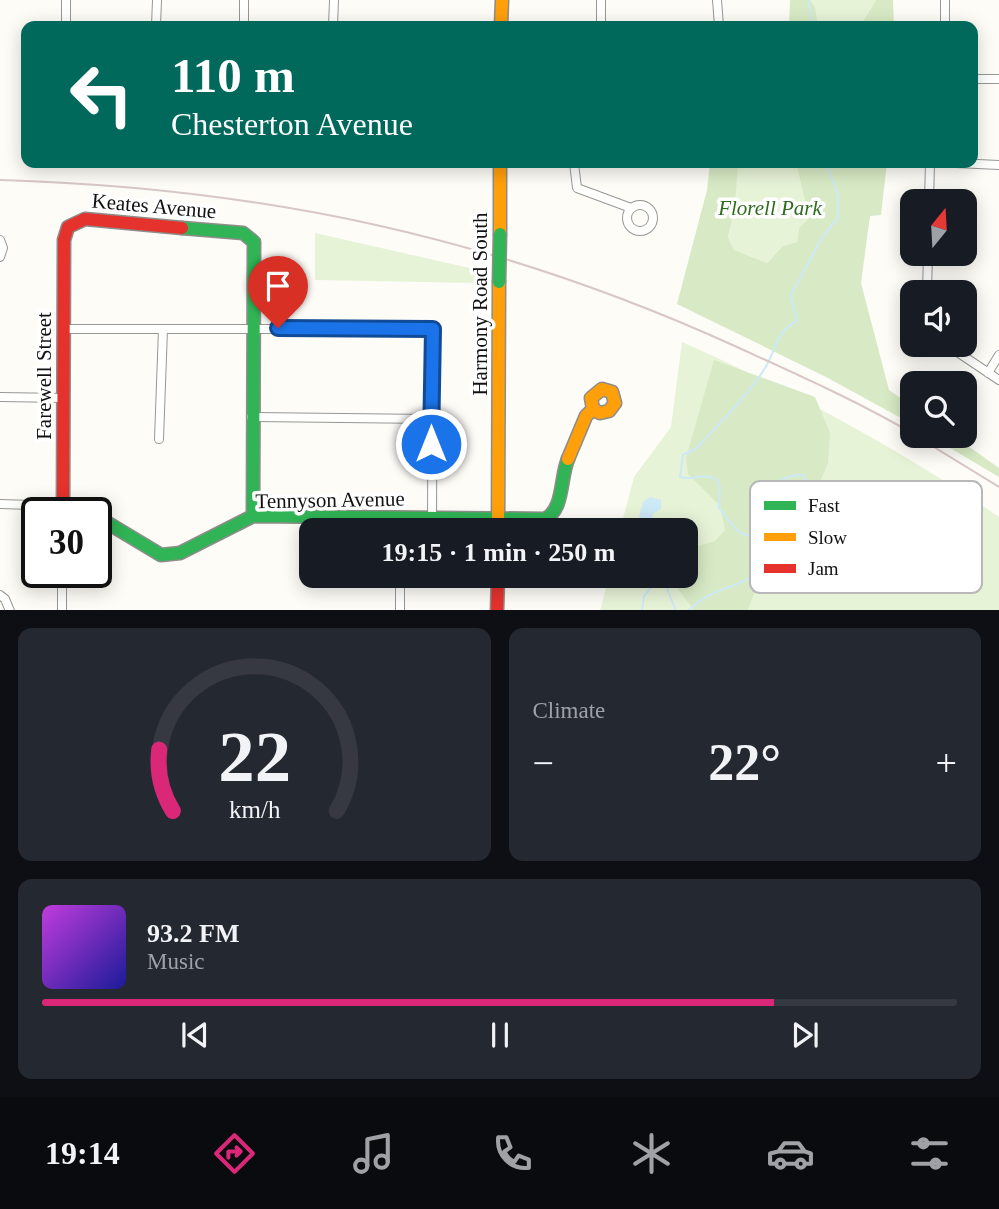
<!DOCTYPE html>
<html lang="en">
<head>
<meta charset="utf-8">
<style>
	:root { --surface:#171b24; --page:#242831; --text:#f1f3f6; --muted:#9ea1a6; --line:#363941; --accent:#db2777 }
	body { margin:0; font-family:Georgia,serif; background:var(--page); color:var(--text); height:100vh; display:flex; flex-direction:column; font-size:26px; white-space:nowrap }
	* { box-sizing:border-box; margin:0 }
	p { font-size:23px; color:var(--muted) }
	.icon { flex:none; width:38px; height:38px; fill:none; stroke:currentColor; stroke-width:2; stroke-linecap:round; stroke-linejoin:round }
	.map { position:relative; height:610px; overflow:hidden }
	.drawer { display:flex; flex-direction:column; gap:18px; padding:18px; background:#0d0f14; flex:1 }
	.drawer>* { flex:none }
	.guide { position:absolute; left:21px; top:21px; width:957px; height:147px; border-radius:14px; box-shadow:0 4px 18px #0003; background:#00695c; color:#fff; overflow:hidden }
	.needle { width:46px; rotate:18deg }
	.buttons { position:absolute; left:900px; top:189px; display:grid; gap:14px }
	.buttons a { display:grid; place-items:center; width:77px; height:77px; border-radius:14px; background:var(--surface); box-shadow:0 4px 18px #0003; font-size:35px }
	.speed { position:absolute; left:21px; top:497px; display:flex; gap:14px; font-size:35px; font-weight:700; text-align:center }
	.speed>* { display:grid; place-content:center; width:91px; height:91px; border-radius:50%; background:var(--surface); box-shadow:0 4px 18px #0003; line-height:1 }
	.speed .limit { border:4px solid #111; border-radius:10px; background:#fff; color:#111 }
	.pin { position:absolute; display:grid; place-items:center; width:60px; height:60px; color:#fff; margin:-72px -30px; border-radius:50% 50% 50% 0; rotate:-45deg; box-shadow:0 0 7px #0007 }
	.pin .icon { rotate:45deg }
	.me { position:absolute; width:77px; margin:-38px; rotate:0deg; stroke-linejoin:round; filter:drop-shadow(0 0 5px #0008) }
	.turn { display:flex; align-items:center; gap:24px; height:147px; padding:0 35px; font-size:32px }
	.turn .icon { width:91px; height:91px; stroke-width:2.5 }
	.turn b { display:block; font-size:49px; line-height:60px }
	.big { font-size:52px; font-weight:700; line-height:1.1 }
	.drawer .card { flex:1; display:flex; flex-direction:column; justify-content:center; gap:10px; min-width:0; padding:0 24px; border-radius:14px; background:var(--page) }
	.drawer .dial { align-items:center; gap:0 }
	.dial svg { height:182px; overflow:visible; fill:none; stroke:var(--line); stroke-width:7; stroke-linecap:round; text-anchor:middle }
	.dial text { fill:var(--text); stroke:none }
	.song { display:flex; align-items:center; gap:21px }
	.cover { width:84px; height:84px; border-radius:10px; background:linear-gradient(135deg,hsl(290 70% 55%),hsl(240 70% 35%)) }
	.played { height:7px; border-radius:4px; background:linear-gradient(90deg,var(--accent) 80%,var(--line) 80%) }
	.keys { display:flex; justify-content:space-around; direction:ltr }
	.heat { display:flex; justify-content:space-between; align-items:center; font-size:38px; direction:ltr }
	.drawer .tiles { flex:1; display:grid; gap:18px; grid-template-columns:1fr 1fr }
	.card:last-child { grid-column:span 2 }
	.trip { position:absolute; left:299px; top:518px; width:399px; height:70px; border-radius:14px; background:var(--surface); box-shadow:0 4px 18px #0003; font-weight:700; line-height:70px; text-align:center }
	.tab-bar { display:flex; height:112px; justify-content:space-around; align-items:center; background:#090b0e; color:var(--muted) }
	.tab-bar .icon { width:49px; height:49px }
	.tab-bar .on { color:var(--accent) }
	.tab-bar b { font-size:32px; color:var(--text) }
	.map>svg:first-child { display:block }
	.green { fill:#e7f3d7 }
	.forest { fill:#d8eac5 }
	.water { fill:#cde8f7 }
	.lines { fill:none; stroke-linecap:round; stroke-linejoin:round }
	.stream { stroke:#cde8f7; stroke-width:2 }
	.street-casing { stroke:#979795; stroke-width:10 }
	.fast-casing { stroke:#8e8d8b; stroke-width:15 }
	.slow-casing { stroke:#8e8d8b; stroke-width:15 }
	.jam-casing { stroke:#8e8d8b; stroke-width:15 }
	.street { stroke:#fffffe; stroke-width:8 }
	.fast { stroke:#30b455; stroke-width:12 }
	.slow { stroke:#ff9f0a; stroke-width:12 }
	.jam { stroke:#e5322d; stroke-width:12 }
	.rail { stroke:#d9c6c7; stroke-width:2 }
	.fast-bridge-casing { stroke:#8e8d8b; stroke-width:15; stroke-linecap:butt }
	.fast-bridge { stroke:#30b455; stroke-width:12 }
	.route-casing { stroke:#114b97; stroke-width:18 }
	.route { stroke:#1a73e8; stroke-width:12 }
	.labels { text-anchor:middle; stroke-width:7; stroke-linejoin:round; paint-order:stroke }
	.street-label { font-size:21px; fill:#111; stroke:#fff }
	.park-label { font-size:21px; font-style:italic; fill:#2f6b1f; stroke:#fff }
	.key { fill:#fff; stroke:#b8b8b8; stroke-width:2 }
	.key-label { font-size:19px; fill:#111 }
</style>
</head>
<body>
<div class="map">
<svg width="999" height="611" viewBox="0 0 999 611">
	<rect width="100%" height="100%" fill="#fdfcf7"/>
	<!-- green -->
	<path class="green" d="M 810,0 L 876,0 L 860,26 L 818,26 L 815,6 Z
		M 737,163 L 796,163 L 809,218 L 799,228 L 797,242 L 783,246 L 767,263 L 734,250 L 728,237 L 735,206 Z
		M 315,233 L 474,269 L 475,283 L 315,280 Z
		M 682,342 C 792,391 900,449 999,517 L 999,610 L 600,611 L 609,576 L 686,576 L 686,530 L 620,530 L 634,477 L 671,427 Z"/>
	<!-- forest -->
	<path class="forest" d="M 790,0 L 810,0 L 815,6 L 818,26 L 789,26 Z
		M 876,0 L 893,0 L 894,26 L 860,26 Z
		M 710,163 L 738,164 L 735,206 L 728,237 L 734,250 L 767,263 L 783,246 L 797,242 L 799,228 L 809,218 L 796,163 L 887,163 L 881,215 L 870,216 L 861,283 L 889,390 L 912,406 L 912,424 L 826,377 L 677,304 L 707,190 Z
		M 714,360 L 815,397 L 830,433 L 828,464 L 794,538 L 757,586 L 748,610 L 694,610 L 677,588 L 678,576 L 686,576 L 686,550 L 715,541 L 725,530 L 720,506 L 688,474 L 686,458 Z
		M 930,436 L 954,436 L 999,468 L 999,477 Z"/>
	<!-- water -->
	<path class="water" d="M 650,497 L 661,500 L 661,509 L 653,514 L 651,530 L 640,530 L 639,517 L 643,502 Z"/>
	<g class="lines">
		<!-- stream -->
		<path class="stream" d="M 808,0 L 813,26
			M 776,537 C 737,534 745,541 719,508 L 720,487 L 717,480 C 703,472 694,481 680,477 L 683,455 L 697,448 C 719,423 747,397 765,368 C 777,349 775,332 797,321 L 791,295 L 823,236 L 838,218 L 838,195 L 826,163
			M 642,611 L 644,596 L 655,583 L 666,586 L 676,611
			M 687,611 C 695,606 701,599 710,595 C 745,579 757,583 778,546 C 773,523 791,498 807,483 L 803,475 C 785,474 762,489 754,504 L 763,535"/>
		<defs>
			<path id="street" d="M 66,0 L 66,26
				M 244,0 L 244,26
				M 717,0 L 719,26
				M 156,26 L 157,0
				M 333,26 L 334,0
				M 601,26 L 601,0
				M 945,26 L 945,0
				M 973,79 L 999,79
				M 574,163 L 577,188 L 631,208
				M 956,163 L 999,165
				M 929,201 L 930,163
				M627 218a13 13 0 1 1 26 0a13 13 0 1 1-26 0Z
				M 0,240 L 3,248 L 0,257
				M 927,292 L 928,254
				M 64,329 L 433,329 L 432,518
				M 947,345 L 999,380
				M 988,373 L 999,355
				M 0,397 L 64,398
				M 251,417 L 430,419
				M 159,439 L 163,329
				M 0,504 L 63,506 L 91,513
				M 0,595 L 5,599 L 10,611
				M 62,611 L 62,572
				M 400,611 L 400,576"/>
			<path id="fast" d="M 182,228 L 243,233 L 254,242 L 253,516
				M 96,516 L 161,555 L 180,553 L 253,516 L 545,519 C 564,510 560,478 568,459"/>
			<path id="slow" d="M 501,26 L 502,0
				M 500,163 L 500,234
				M 568,459 L 586,416 L 593,409 L 600,413 L 609,411 L 615,403 L 612,392 L 602,389 L 591,398 L 593,409
				M 498,530 L 499,282"/>
			<path id="jam" d="M 63,513 L 64,240 L 68,227 L 85,219 L 182,228
				M 497,611 L 498,576"/>
		</defs>
		<!-- street casing -->
		<use href="#street" class="street-casing"/>
		<!-- fast casing -->
		<use href="#fast" class="fast-casing"/>
		<!-- slow casing -->
		<use href="#slow" class="slow-casing"/>
		<!-- jam casing -->
		<use href="#jam" class="jam-casing"/>
		<!-- street -->
		<use href="#street" class="street"/>
		<!-- fast -->
		<use href="#fast" class="fast"/>
		<!-- slow -->
		<use href="#slow" class="slow"/>
		<!-- jam -->
		<use href="#jam" class="jam"/>
		<!-- rail -->
		<path class="rail" d="M 0,180 C 265,188 495,237 737,347 C 796,374 855,400 912,433
			M 916,436 L 999,487"/>
		<defs>
			<path id="fast-bridge" d="M 499,282 L 500,234"/>
		</defs>
		<!-- fast-bridge casing -->
		<use href="#fast-bridge" class="fast-bridge-casing"/>
		<!-- fast-bridge -->
		<use href="#fast-bridge" class="fast-bridge"/>
	</g>
	<g class="lines">
		<defs>
			<path id="route" d="M 278,328 L 433,329 L 431,444"/>
		</defs>
		<!-- route casing -->
		<use href="#route" class="route-casing"/>
		<!-- route -->
		<use href="#route" class="route"/>
	</g>
	<g class="labels">
		<!-- street labels -->
		<g class="street-label">
			<text transform="translate(154 206) rotate(5)" y="7">Keates Avenue</text>
			<text transform="translate(480 304) rotate(-90)" y="7">Harmony Road South</text>
			<text transform="translate(44 376) rotate(-90)" y="7">Farewell Street</text>
			<text transform="translate(330 500) rotate(-1)" y="7">Tennyson Avenue</text>
		</g>
		<!-- park labels -->
		<g class="park-label">
			<text x="770" y="215">Florell Park</text>
		</g>
	</g>
	<!-- legend -->
	<rect x="750" y="481" width="232" height="112" rx="10" class="key"/>
	<rect x="764" y="501" width="32" height="9" fill="#30b455"/>
	<rect x="764" y="533" width="32" height="8" fill="#ff9f0a"/>
	<rect x="764" y="564" width="32" height="9" fill="#e5322d"/>
	<g class="key-label">
		<text x="808" y="512">Fast</text>
		<text x="808" y="544">Slow</text>
		<text x="808" y="575">Jam</text>
	</g>
</svg>
<div class="buttons">
<a><svg class="needle" viewBox="-14 -14 28 28"><path d="M0-13l5 13h-10z" fill="#e53935"/><path d="M0 13l5-13h-10z" fill="#9ea1a6"/></svg></a>
<a><svg class="icon" aria-label="sound" viewBox="0 0 24 24"><path d="M4 9h4l5-4v14l-5-4H4zM17 9q2 3 0 6"/></svg></a>
<a><svg class="icon" aria-label="search" viewBox="0 0 24 24"><circle cx="10" cy="10" r="6"/><path d="M15 15l6 6"/></svg></a>
</div>
<div class="speed"><div class="limit">30</div></div>
<div class="pin" style="left:278px;top:328px;background:#d93025"><svg class="icon" aria-label="arrive" viewBox="0 0 24 24"><path d="M6 21V4h12l-3 4 3 4H6"/></svg></div>
<svg class="me" style="left:431px;top:444px" viewBox="-20 -20 40 40"><circle r="17" fill="#1a73e8" stroke="#fff" stroke-width="3"/><path d="M0-11L8 9 0 5-8 9z" fill="#fff"/></svg>
<div class="trip">19:15 · 1 min · 250 m</div>
<div class="guide">
<div class="turn"><svg class="icon" aria-label="left" viewBox="0 0 24 24"><path d="M17 20v-9H6M10 6l-5 5 5 5"/></svg><div><b>110 m</b>Chesterton Avenue</div></div>
</div>
</div>
<section class="drawer">
<div class="tiles">
<div class="card dial"><svg viewBox="0 0 100 80">
<path d="M14 69A42 42 0 1 1 86 69"/>
<path d="M14 69A42 42 0 0 1 8 42" stroke="#db2777"/>
<text x="50" y="56" font-size="32" font-weight="700">22</text>
<text x="50" y="72" font-size="11">km/h</text>
</svg></div>
<div class="card"><p>Climate</p>
<div class="heat"><a>−</a><b class="big">22°</b><a>+</a></div>
</div>
<div class="card">
<div class="song"><i class="cover"></i><div><b>93.2 FM</b><p>Music</p></div></div>
<div class="played"></div>
<div class="keys"><svg class="icon" aria-label="previous" viewBox="0 0 24 24"><path d="M18 5L8 12l10 7zM5 5v14"/></svg><svg class="icon" aria-label="pause" viewBox="0 0 24 24"><path d="M8 5v14M16 5v14"/></svg><svg class="icon" aria-label="next" viewBox="0 0 24 24"><path d="M6 5l10 7-10 7zM19 5v14"/></svg></div>
</div>
</div>
</section>
<nav class="tab-bar">
<b>19:14</b>
<svg class="icon on" aria-label="directions" viewBox="0 0 24 24"><path d="M12 3l9 9-9 9-9-9zM9 14v-3h6M13 9l2 2-2 2"/></svg>
<svg class="icon" aria-label="music" viewBox="0 0 24 24"><path d="M9 18V5l10-2v13"/><circle cx="6" cy="18" r="3"/><circle cx="16" cy="16" r="3"/></svg>
<svg class="icon" aria-label="phone" viewBox="0 0 24 24"><path d="M5 4h4l2 5-3 2q2 4 5 5l2-3 5 2v4C11 20 4 13 5 4z"/></svg>
<svg class="icon" aria-label="climate" viewBox="0 0 24 24"><path d="M12 3v18M4 7l16 10M4 17L20 7"/></svg>
<svg class="icon" aria-label="car" viewBox="0 0 24 24"><path d="M5 17H2v-5l4-1 3-4h7l3 4 3 1v5h-3M9 17h6M6 11h13"/><circle cx="7" cy="17" r="2"/><circle cx="17" cy="17" r="2"/></svg>
<svg class="icon" aria-label="filters" viewBox="0 0 24 24"><path d="M4 7h16M4 17h16"/><circle cx="9" cy="7" r="2"/><circle cx="15" cy="17" r="2"/></svg>
</nav>
</body>
</html>
